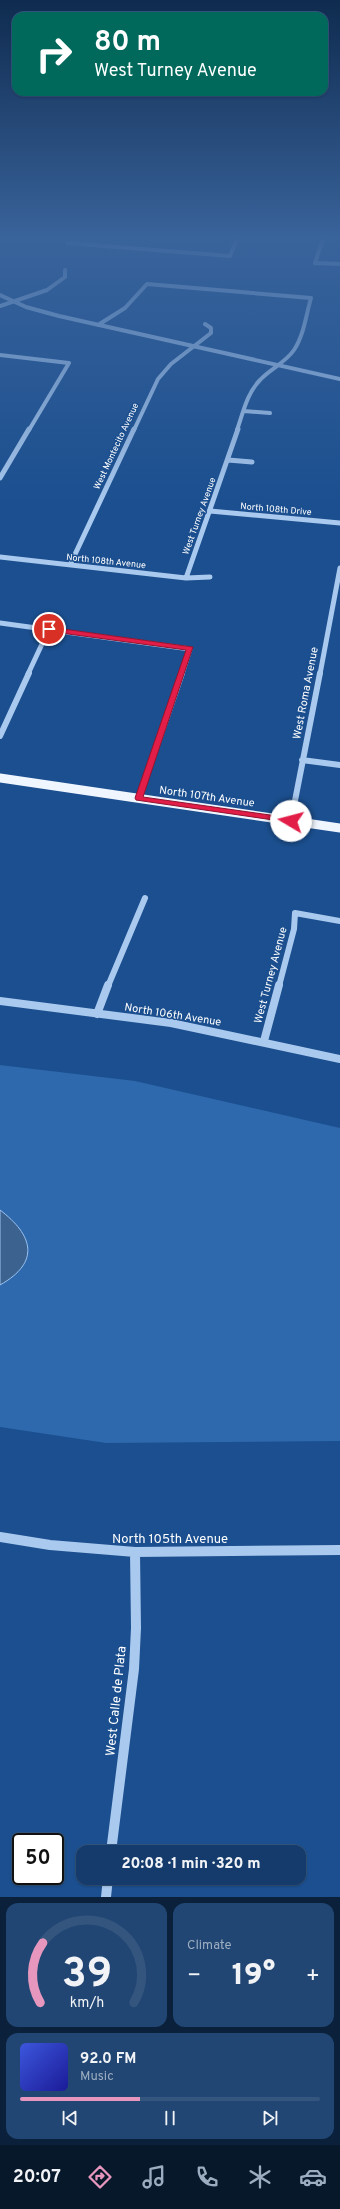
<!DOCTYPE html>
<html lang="en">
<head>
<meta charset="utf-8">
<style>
	:root { --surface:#143b6b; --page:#214673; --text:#f1f3f6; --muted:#9dadc1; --line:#33557e; --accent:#e797bd }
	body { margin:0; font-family:Overpass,sans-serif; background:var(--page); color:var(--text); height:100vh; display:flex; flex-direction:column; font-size:15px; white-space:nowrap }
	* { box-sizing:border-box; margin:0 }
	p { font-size:13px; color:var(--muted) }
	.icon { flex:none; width:22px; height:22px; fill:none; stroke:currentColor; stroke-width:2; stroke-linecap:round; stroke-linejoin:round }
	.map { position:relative; height:1897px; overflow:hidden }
	.side { display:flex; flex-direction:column; gap:6px; padding:6px; background:#0b203b; flex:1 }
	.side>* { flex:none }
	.guide { position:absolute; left:12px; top:12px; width:316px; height:84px; border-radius:12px; box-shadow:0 1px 3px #0004,0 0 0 1px var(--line); background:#00695c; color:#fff; overflow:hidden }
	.speed { position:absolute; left:12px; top:1833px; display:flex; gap:8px; font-size:20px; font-weight:700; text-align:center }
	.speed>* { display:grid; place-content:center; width:52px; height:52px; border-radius:50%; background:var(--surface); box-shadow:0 1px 3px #0004,0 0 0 1px var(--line); line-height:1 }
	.speed .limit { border:2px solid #111; border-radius:6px; background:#fff; color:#111 }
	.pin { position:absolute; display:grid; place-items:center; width:34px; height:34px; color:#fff; margin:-17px; border:2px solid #fff; border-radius:50%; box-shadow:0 1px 4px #0007 }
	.me { position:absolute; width:44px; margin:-22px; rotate:278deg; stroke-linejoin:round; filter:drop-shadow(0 0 3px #0008) }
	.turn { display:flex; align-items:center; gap:14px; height:84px; padding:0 16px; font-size:18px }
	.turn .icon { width:52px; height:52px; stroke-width:2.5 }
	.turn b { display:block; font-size:28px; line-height:34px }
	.big { font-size:30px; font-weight:800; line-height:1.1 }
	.side .card { flex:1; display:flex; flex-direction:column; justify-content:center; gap:6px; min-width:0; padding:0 14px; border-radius:12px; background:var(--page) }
	.side .dial { align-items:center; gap:0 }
	.dial svg { height:104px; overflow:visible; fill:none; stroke:var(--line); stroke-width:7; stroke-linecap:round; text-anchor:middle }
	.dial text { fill:var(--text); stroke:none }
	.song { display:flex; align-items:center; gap:12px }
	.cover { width:48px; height:48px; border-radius:6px; background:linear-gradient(135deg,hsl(230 70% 55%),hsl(240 70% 35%)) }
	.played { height:4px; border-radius:2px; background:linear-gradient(90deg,var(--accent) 40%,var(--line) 40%) }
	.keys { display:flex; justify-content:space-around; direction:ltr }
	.heat { display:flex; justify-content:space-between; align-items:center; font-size:22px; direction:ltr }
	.side .tiles { flex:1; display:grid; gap:6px; grid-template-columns:1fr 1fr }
	.card:last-child { grid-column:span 2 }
	.trip { position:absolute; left:76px; top:1845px; width:230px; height:40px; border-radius:12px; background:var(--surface); box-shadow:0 1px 3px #0004,0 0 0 1px var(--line); font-weight:800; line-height:40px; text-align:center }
	.tabs { display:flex; height:64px; justify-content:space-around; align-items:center; background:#08182b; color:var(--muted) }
	.tabs .icon { width:28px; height:28px }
	.tabs .current { color:var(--accent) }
	.tabs b { font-size:18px; color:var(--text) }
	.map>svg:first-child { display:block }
	.green { fill:#2e69ad }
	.water { fill:#3c6290; stroke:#9cc4f0 }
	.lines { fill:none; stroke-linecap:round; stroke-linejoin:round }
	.minor-far4 { stroke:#a9c9ee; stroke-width:4 }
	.minor-far3 { stroke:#a9c9ee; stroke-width:5 }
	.minor-far2 { stroke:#a9c9ee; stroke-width:6 }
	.minor-far1 { stroke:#a9c9ee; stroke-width:8 }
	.minor { stroke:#a9c9ee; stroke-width:10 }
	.major { stroke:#f0f6ff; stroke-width:9 }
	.route { fill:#e11d48; stroke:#92132f }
	.labels { text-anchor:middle; stroke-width:3; stroke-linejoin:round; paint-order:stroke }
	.far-street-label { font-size:9px; fill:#fff; stroke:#1b4f8f }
	.street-label { font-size:11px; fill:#fff; stroke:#1b4f8f }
	.near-street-label { font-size:13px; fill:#fff; stroke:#1b4f8f }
</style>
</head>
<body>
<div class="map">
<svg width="340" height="1897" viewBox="0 0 340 1897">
	<rect width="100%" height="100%" fill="#1b4f8f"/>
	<!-- green -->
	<path class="green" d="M 0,1065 L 135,1081 L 340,1128 L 340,1441 L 106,1443 L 0,1427 Z"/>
	<!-- water -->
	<path class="water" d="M 0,1210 C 33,1235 41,1262 0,1285 Z"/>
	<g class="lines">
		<!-- minor-far4 -->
		<path class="minor-far4" d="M 323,239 L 315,263 L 340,264
			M 67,243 L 230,256 L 237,239
			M 0,295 L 26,307 L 59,316 L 340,379
			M 0,306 L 47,290 L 65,277 L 65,270
			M 98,325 L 125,308 L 147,284 L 311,298 C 306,315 304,335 294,350 C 285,363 270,369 260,380 C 247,393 243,413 237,430
			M 0,355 L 69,363 L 29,430
			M 244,411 L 270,413
			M 134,430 L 158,379 L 171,364 L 211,333 L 211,328 L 205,324"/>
		<!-- minor-far3 -->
		<path class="minor-far3" d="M 228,460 L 252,462
			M 0,478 L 29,429
			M 210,511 L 340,523
			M 0,557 L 186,578 L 210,577
			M 70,565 L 134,429
			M 186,578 L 238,429
			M 0,623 L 190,649 L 182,674
			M 28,674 L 49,629
			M 320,674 L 340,568"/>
		<!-- minor-far2 -->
		<path class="minor-far2" d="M 0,736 L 29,673
			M 302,760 L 340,765
			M 139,798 L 182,673
			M 291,821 L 320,673
			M 108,986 L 145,898
			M 279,986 L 294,929 L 295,913 L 340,921"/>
		<!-- minor-far1 -->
		<path class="minor-far1" d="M 0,1001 L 171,1023 L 340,1059
			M 97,1014 L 108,985
			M 264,1041 L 279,985"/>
		<!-- minor -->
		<path class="minor" d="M 0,1537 L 50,1545 L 135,1552 L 340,1550
			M 111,1852 L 134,1669 L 136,1628 L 135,1552
			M 106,1897 L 108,1878"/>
		<!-- major -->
		<path class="major" d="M 0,778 L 340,828"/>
	</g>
	<!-- sky -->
	<linearGradient id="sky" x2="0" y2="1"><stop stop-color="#0f2b4f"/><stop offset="0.47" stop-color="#39639b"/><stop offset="1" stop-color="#39639b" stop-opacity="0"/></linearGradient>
	<rect width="340" height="505" fill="url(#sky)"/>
	<!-- route -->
	<path class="route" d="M 49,627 L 193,647 L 143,797 L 291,818 L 294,819 L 294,823 L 136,800 L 135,798 L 186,650 L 46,631 L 45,629 Z"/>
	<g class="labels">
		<!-- far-street labels -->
		<g class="far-street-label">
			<text transform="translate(116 446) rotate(-65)" y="3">West Montecito Avenue</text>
			<text transform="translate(276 509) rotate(5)" y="3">North 108th Drive</text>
			<text transform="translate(199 516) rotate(-70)" y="3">West Turney Avenue</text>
			<text transform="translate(106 561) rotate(6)" y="3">North 108th Avenue</text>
		</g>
		<!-- street labels -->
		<g class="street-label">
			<text transform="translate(305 693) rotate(-79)" y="4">West Roma Avenue</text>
			<text transform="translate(207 796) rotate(8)" y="4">North 107th Avenue</text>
			<text transform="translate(270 975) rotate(-75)" y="4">West Turney Avenue</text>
			<text transform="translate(173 1014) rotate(9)" y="4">North 106th Avenue</text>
		</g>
		<!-- near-street labels -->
		<g class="near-street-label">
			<text x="170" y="1543">North 105th Avenue</text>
			<text transform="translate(115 1701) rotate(-84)" y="5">West Calle de Plata</text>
		</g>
	</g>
</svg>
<div class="speed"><div class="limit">50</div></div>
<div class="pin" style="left:49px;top:629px;background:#d93025"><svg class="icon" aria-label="arrive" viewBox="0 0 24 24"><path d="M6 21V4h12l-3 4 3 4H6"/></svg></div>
<svg class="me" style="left:291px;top:821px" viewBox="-20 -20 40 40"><circle r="19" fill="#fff"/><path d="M0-13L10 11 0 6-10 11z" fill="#e11d48"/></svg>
<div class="trip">20:08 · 1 min · 320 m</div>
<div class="guide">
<div class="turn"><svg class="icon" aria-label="right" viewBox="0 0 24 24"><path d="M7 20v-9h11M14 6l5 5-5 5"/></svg><div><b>80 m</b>West Turney Avenue</div></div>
</div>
</div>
<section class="side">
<div class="tiles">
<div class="card dial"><svg viewBox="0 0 100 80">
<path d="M14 69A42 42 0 1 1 86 69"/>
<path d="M14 69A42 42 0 0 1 16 23" stroke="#e797bd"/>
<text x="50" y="56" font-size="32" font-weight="700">39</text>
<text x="50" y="72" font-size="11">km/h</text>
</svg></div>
<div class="card"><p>Climate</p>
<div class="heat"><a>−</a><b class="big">19°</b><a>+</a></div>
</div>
<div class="card">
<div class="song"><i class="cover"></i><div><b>92.0 FM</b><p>Music</p></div></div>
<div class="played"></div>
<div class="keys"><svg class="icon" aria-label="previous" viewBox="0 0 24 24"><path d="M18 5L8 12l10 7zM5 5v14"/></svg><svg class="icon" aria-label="pause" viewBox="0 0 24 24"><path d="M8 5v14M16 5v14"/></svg><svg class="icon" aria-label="next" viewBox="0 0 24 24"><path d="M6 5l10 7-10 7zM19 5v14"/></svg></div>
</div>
</div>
</section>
<nav class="tabs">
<b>20:07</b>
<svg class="icon current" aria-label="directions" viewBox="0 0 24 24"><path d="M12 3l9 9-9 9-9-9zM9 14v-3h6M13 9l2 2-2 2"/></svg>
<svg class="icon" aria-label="music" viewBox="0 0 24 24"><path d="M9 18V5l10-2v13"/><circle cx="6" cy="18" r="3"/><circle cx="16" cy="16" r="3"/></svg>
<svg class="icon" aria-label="phone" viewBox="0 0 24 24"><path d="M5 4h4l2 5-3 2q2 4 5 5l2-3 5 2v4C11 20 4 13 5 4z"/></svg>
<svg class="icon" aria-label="climate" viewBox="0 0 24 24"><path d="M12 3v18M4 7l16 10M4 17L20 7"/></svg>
<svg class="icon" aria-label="car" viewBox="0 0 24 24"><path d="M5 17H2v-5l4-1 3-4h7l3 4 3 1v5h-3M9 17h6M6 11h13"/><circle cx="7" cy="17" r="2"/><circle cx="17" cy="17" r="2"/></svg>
</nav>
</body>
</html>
